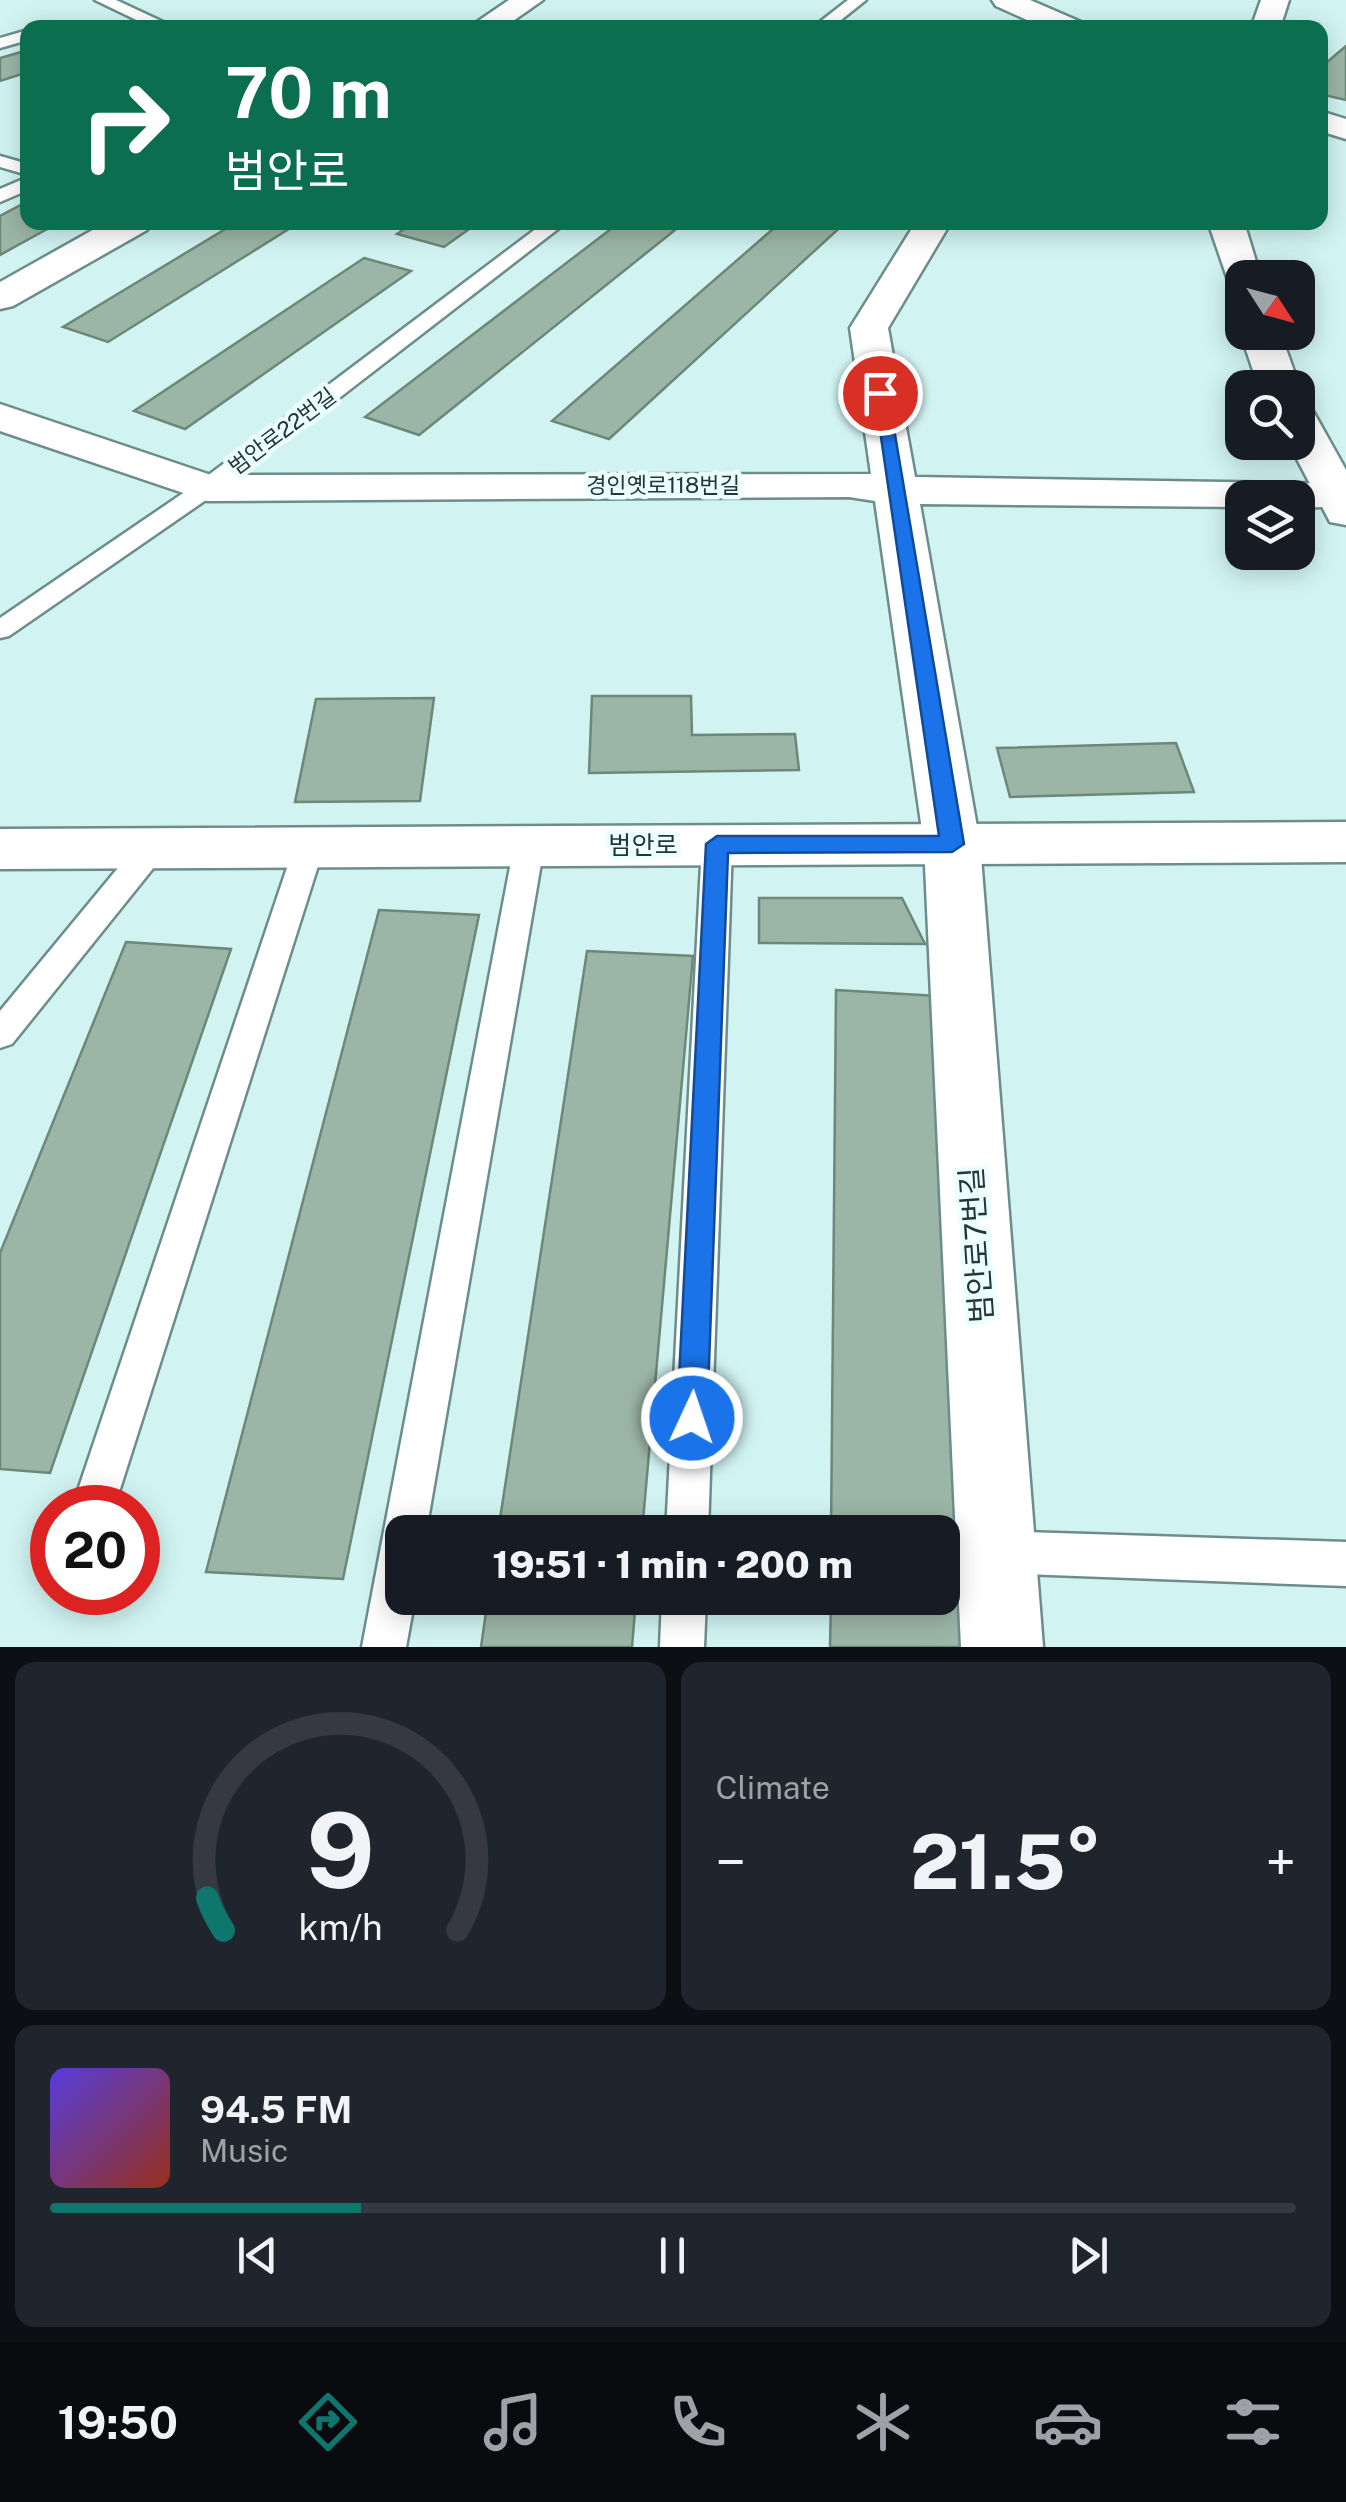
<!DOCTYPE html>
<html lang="en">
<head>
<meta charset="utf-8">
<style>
	:root { --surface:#171b24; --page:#20242c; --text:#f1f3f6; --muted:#9ea1a6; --line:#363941; --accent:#0f766e }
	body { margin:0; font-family:"Public Sans","Noto Sans KR",sans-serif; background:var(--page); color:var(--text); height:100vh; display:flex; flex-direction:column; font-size:38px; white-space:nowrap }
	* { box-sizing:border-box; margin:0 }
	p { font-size:32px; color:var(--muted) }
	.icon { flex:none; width:55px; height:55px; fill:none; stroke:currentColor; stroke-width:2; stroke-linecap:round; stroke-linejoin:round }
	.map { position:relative; height:1647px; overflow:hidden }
	.panel { display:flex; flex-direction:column; gap:15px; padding:15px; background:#0d0f14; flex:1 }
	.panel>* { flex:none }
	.top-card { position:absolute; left:20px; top:20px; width:1308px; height:210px; border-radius:20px; box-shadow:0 5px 25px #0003; background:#0b6e4f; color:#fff; overflow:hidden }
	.needle { width:65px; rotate:126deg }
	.controls { position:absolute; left:1225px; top:260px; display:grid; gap:20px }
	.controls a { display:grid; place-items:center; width:90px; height:90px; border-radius:20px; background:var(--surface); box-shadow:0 5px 25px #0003; font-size:50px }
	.speed { position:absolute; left:30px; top:1485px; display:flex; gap:20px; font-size:50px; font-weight:700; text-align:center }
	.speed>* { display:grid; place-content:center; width:130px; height:130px; border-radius:50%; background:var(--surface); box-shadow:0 5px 25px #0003; line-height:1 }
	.speed .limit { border:15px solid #d22; background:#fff; color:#111 }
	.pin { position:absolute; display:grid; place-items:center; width:85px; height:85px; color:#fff; margin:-42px; border:5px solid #fff; border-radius:50%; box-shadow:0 2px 10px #0007 }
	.me { position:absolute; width:110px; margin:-55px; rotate:3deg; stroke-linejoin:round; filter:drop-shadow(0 0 8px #0008) }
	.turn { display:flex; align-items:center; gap:35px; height:210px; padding:0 40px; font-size:45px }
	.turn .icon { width:130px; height:130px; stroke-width:2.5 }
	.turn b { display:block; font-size:70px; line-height:85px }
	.big { font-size:75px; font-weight:800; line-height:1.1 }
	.panel .card { flex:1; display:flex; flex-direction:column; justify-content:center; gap:15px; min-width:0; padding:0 35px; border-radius:20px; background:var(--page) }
	.panel .dial { align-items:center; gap:0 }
	.dial svg { height:260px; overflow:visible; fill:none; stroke:var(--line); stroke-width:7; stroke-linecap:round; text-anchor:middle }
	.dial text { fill:var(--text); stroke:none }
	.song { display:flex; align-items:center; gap:30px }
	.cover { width:120px; height:120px; border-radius:15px; background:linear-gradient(135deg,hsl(250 70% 55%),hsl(10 70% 35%)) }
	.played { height:10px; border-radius:5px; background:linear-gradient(90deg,var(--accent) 25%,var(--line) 25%) }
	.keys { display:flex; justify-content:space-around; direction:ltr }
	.heat { display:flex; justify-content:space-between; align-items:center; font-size:55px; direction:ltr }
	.panel .tiles { flex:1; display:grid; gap:15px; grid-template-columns:1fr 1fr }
	.card:last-child { grid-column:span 2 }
	.trip { position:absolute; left:385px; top:1515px; width:575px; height:100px; border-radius:20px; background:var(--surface); box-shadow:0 5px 25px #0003; font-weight:800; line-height:100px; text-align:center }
	.tab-bar { display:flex; height:160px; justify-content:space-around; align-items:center; background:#090b0e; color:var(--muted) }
	.tab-bar .icon { width:70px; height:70px }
	.tab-bar .selected { color:var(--accent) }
	.tab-bar b { font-size:45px; color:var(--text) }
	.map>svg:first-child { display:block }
	.building { fill:#9bb6a7; stroke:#6d8779; stroke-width:2.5 }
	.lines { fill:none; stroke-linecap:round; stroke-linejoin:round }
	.service-casing { stroke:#6d8d8d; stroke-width:5 }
	.minor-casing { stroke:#6d8d8d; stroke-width:5 }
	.tertiary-casing { stroke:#6d8d8d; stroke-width:5 }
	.service { fill:#fff; fill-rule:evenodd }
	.minor { fill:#fff; fill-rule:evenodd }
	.tertiary { fill:#fff; fill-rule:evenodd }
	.route { fill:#1a73e8; stroke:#114b97; stroke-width:2.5 }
	.labels { text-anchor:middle; stroke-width:9; stroke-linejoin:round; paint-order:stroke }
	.far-street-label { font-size:22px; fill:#273534; stroke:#eafffe }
	.street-label { font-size:25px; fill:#273534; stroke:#eafffe }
	.near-street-label { font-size:30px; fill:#273534; stroke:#eafffe }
</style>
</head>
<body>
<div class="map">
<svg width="1346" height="1647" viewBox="0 0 1346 1647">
	<rect width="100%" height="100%" fill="#d1f4f3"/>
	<!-- building -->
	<path class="building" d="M 1346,46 L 1346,100 L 1320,94 L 1320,68 Z
		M 28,50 L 28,72 L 0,81 L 0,58 Z
		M 28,201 L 28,222 L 60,222 L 0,255 L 0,216 Z
		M 237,222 L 300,222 L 108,342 L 63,327 Z
		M 414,222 L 479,222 L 444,247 L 397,234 Z
		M 620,222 L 685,222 L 419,435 L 365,417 Z
		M 781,222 L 846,222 L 609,439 L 552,421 Z
		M 364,258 L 411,271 L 185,429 L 134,411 Z
		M 592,696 L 691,696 L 692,735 L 795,734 L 799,770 L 589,773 Z
		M 434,698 L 420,801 L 295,802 L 316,699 Z
		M 1176,743 L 1194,792 L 1010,797 L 997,748 Z
		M 759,898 L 902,898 L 925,944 L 759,943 Z
		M 379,910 L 479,915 L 343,1579 L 206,1572 Z
		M 126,942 L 231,949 L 50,1473 L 0,1469 L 0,1253 Z
		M 587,951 L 693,956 L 642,1532 L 498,1532 Z
		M 836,990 L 937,996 L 967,1647 L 830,1647 L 831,1598 L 942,1598 L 942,1532 L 831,1532 Z
		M 488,1598 L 636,1598 L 632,1647 L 481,1647 Z"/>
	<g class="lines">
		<defs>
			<path id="service" d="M 95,0 L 116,0 L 176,28 L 153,28 Z
				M 848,0 L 866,0 L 831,28 L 812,28 Z
				M 28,30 L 28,40 L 0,48 L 0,38 Z
				M 0,156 L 28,164 L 28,175 L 0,167 Z
				M 28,177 L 28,190 L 0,202 L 0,189 Z
				M 545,222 L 567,222 L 216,493 L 9,636 L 0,638 L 0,618 L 198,483 Z
				M 717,834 L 728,837 L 732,845 L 708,1532 L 666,1532 L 702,845 L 706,837 Z
				M 529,835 L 540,838 L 544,846 L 426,1532 L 402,1532 L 402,1598 L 415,1598 L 406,1647 L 362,1647 L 514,846 L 518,838 Z
				M 309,836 L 320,839 L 324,847 L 114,1508 L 72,1508 L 294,847 L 298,839 Z
				M 152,837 L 163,840 L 167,848 L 163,856 L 12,1044 L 0,1048 L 0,1011 L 141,840 Z
				M 996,1531 L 1346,1542 L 1346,1586 L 996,1573 L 981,1567 L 975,1552 L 981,1537 Z
				M 662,1598 L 706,1598 L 704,1647 L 660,1647 Z"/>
			<path id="minor" d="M 916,222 L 951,222 L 888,328 L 915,477 L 1346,484 L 1346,506 L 1298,508 L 1298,498 L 1242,498 L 1242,507 L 920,504 L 980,844 L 1043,1647 L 961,1647 L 924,844 L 875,501 L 849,497 L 207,501 L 0,431 L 0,404 L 211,475 L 871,474 L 850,328 Z"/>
			<path id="tertiary" d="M 509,0 L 543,0 L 503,28 L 468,28 Z
				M 992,0 L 1030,0 L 1081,22 L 1085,28 L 1045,28 L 996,6 Z
				M 1261,0 L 1289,0 L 1280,28 L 1251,28 Z
				M 1320,111 L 1346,119 L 1346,139 L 1320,131 Z
				M 107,222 L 151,222 L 147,230 L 13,306 L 0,309 L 0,282 Z
				M 1208,222 L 1244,222 L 1261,278 L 1242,278 L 1242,289 L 1230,286 Z
				M 1242,329 L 1242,332 L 1280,332 L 1300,388 L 1298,392 L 1298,388 L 1259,388 L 1240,332 Z
				M 1298,407 L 1313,411 L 1346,470 L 1346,525 L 1330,522 L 1288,442 L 1298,442 Z
				M 1346,822 L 1346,862 L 0,869 L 0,829 Z"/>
		</defs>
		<!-- service casing -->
		<use href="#service" class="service-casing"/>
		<!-- minor casing -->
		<use href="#minor" class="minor-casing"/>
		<!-- tertiary casing -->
		<use href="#tertiary" class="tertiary-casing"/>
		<!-- service -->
		<use href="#service" class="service"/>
		<!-- minor -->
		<use href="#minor" class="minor"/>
		<!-- tertiary -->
		<use href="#tertiary" class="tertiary"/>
	</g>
	<!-- route -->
	<path class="route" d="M 874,389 L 888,393 L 964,844 L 952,852 L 728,853 L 707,1418 L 703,1428 L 692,1432 L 681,1428 L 677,1418 L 706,844 L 717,836 L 939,836 Z"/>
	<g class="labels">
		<!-- far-street labels -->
		<g class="far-street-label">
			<text transform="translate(282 431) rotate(-37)" y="8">범안로22번길</text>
			<text x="663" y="493">경인옛로118번길</text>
		</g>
		<!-- street labels -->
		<g class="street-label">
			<text x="643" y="854">범안로</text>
		</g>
		<!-- near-street labels -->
		<g class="near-street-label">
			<text transform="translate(977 1245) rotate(-94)" y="10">범안로7번길</text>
		</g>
	</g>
</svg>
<div class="controls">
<a><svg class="needle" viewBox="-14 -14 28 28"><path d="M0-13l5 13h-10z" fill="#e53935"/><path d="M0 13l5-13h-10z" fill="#9ea1a6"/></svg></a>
<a><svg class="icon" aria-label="search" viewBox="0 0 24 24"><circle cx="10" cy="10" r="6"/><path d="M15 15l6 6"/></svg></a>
<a><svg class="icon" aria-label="layers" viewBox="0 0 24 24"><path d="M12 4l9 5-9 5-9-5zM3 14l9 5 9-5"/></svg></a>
</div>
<div class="speed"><div class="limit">20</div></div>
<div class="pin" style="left:880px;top:393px;background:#d93025"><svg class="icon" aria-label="arrive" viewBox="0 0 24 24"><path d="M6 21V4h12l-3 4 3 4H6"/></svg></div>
<svg class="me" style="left:692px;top:1418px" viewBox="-20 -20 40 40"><circle r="17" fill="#1a73e8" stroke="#fff" stroke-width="3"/><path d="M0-11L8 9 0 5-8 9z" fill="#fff"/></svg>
<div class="trip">19:51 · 1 min · 200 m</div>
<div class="top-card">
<div class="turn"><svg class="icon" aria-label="right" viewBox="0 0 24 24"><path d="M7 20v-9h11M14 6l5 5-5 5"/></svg><div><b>70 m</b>범안로</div></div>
</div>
</div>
<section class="panel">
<div class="tiles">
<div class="card dial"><svg viewBox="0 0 100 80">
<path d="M14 69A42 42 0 1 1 86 69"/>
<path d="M14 69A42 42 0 0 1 9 59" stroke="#0f766e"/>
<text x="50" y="56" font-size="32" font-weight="700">9</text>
<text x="50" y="72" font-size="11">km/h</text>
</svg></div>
<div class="card"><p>Climate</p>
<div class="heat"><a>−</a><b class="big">21.5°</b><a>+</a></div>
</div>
<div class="card">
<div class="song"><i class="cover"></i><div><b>94.5 FM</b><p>Music</p></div></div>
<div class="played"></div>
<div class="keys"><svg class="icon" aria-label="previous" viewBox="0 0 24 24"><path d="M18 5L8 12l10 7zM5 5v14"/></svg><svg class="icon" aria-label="pause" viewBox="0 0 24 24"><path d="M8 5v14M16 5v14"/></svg><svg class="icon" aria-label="next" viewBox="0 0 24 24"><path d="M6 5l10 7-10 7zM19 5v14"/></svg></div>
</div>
</div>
</section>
<nav class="tab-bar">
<b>19:50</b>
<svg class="icon selected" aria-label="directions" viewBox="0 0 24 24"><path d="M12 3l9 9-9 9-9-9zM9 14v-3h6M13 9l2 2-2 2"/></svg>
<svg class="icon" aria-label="music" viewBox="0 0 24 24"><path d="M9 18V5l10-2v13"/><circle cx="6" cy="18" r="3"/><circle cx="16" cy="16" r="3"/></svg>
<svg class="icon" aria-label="phone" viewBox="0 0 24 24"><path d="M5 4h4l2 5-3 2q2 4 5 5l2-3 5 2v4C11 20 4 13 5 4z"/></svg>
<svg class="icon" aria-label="climate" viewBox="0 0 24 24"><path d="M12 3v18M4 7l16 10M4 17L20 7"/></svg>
<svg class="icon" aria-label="car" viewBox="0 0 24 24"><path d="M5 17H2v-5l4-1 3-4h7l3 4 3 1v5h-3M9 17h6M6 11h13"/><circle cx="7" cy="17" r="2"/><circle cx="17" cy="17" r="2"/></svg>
<svg class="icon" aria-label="filters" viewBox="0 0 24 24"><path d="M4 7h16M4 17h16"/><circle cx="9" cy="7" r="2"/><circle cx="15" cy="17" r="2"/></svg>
</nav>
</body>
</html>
